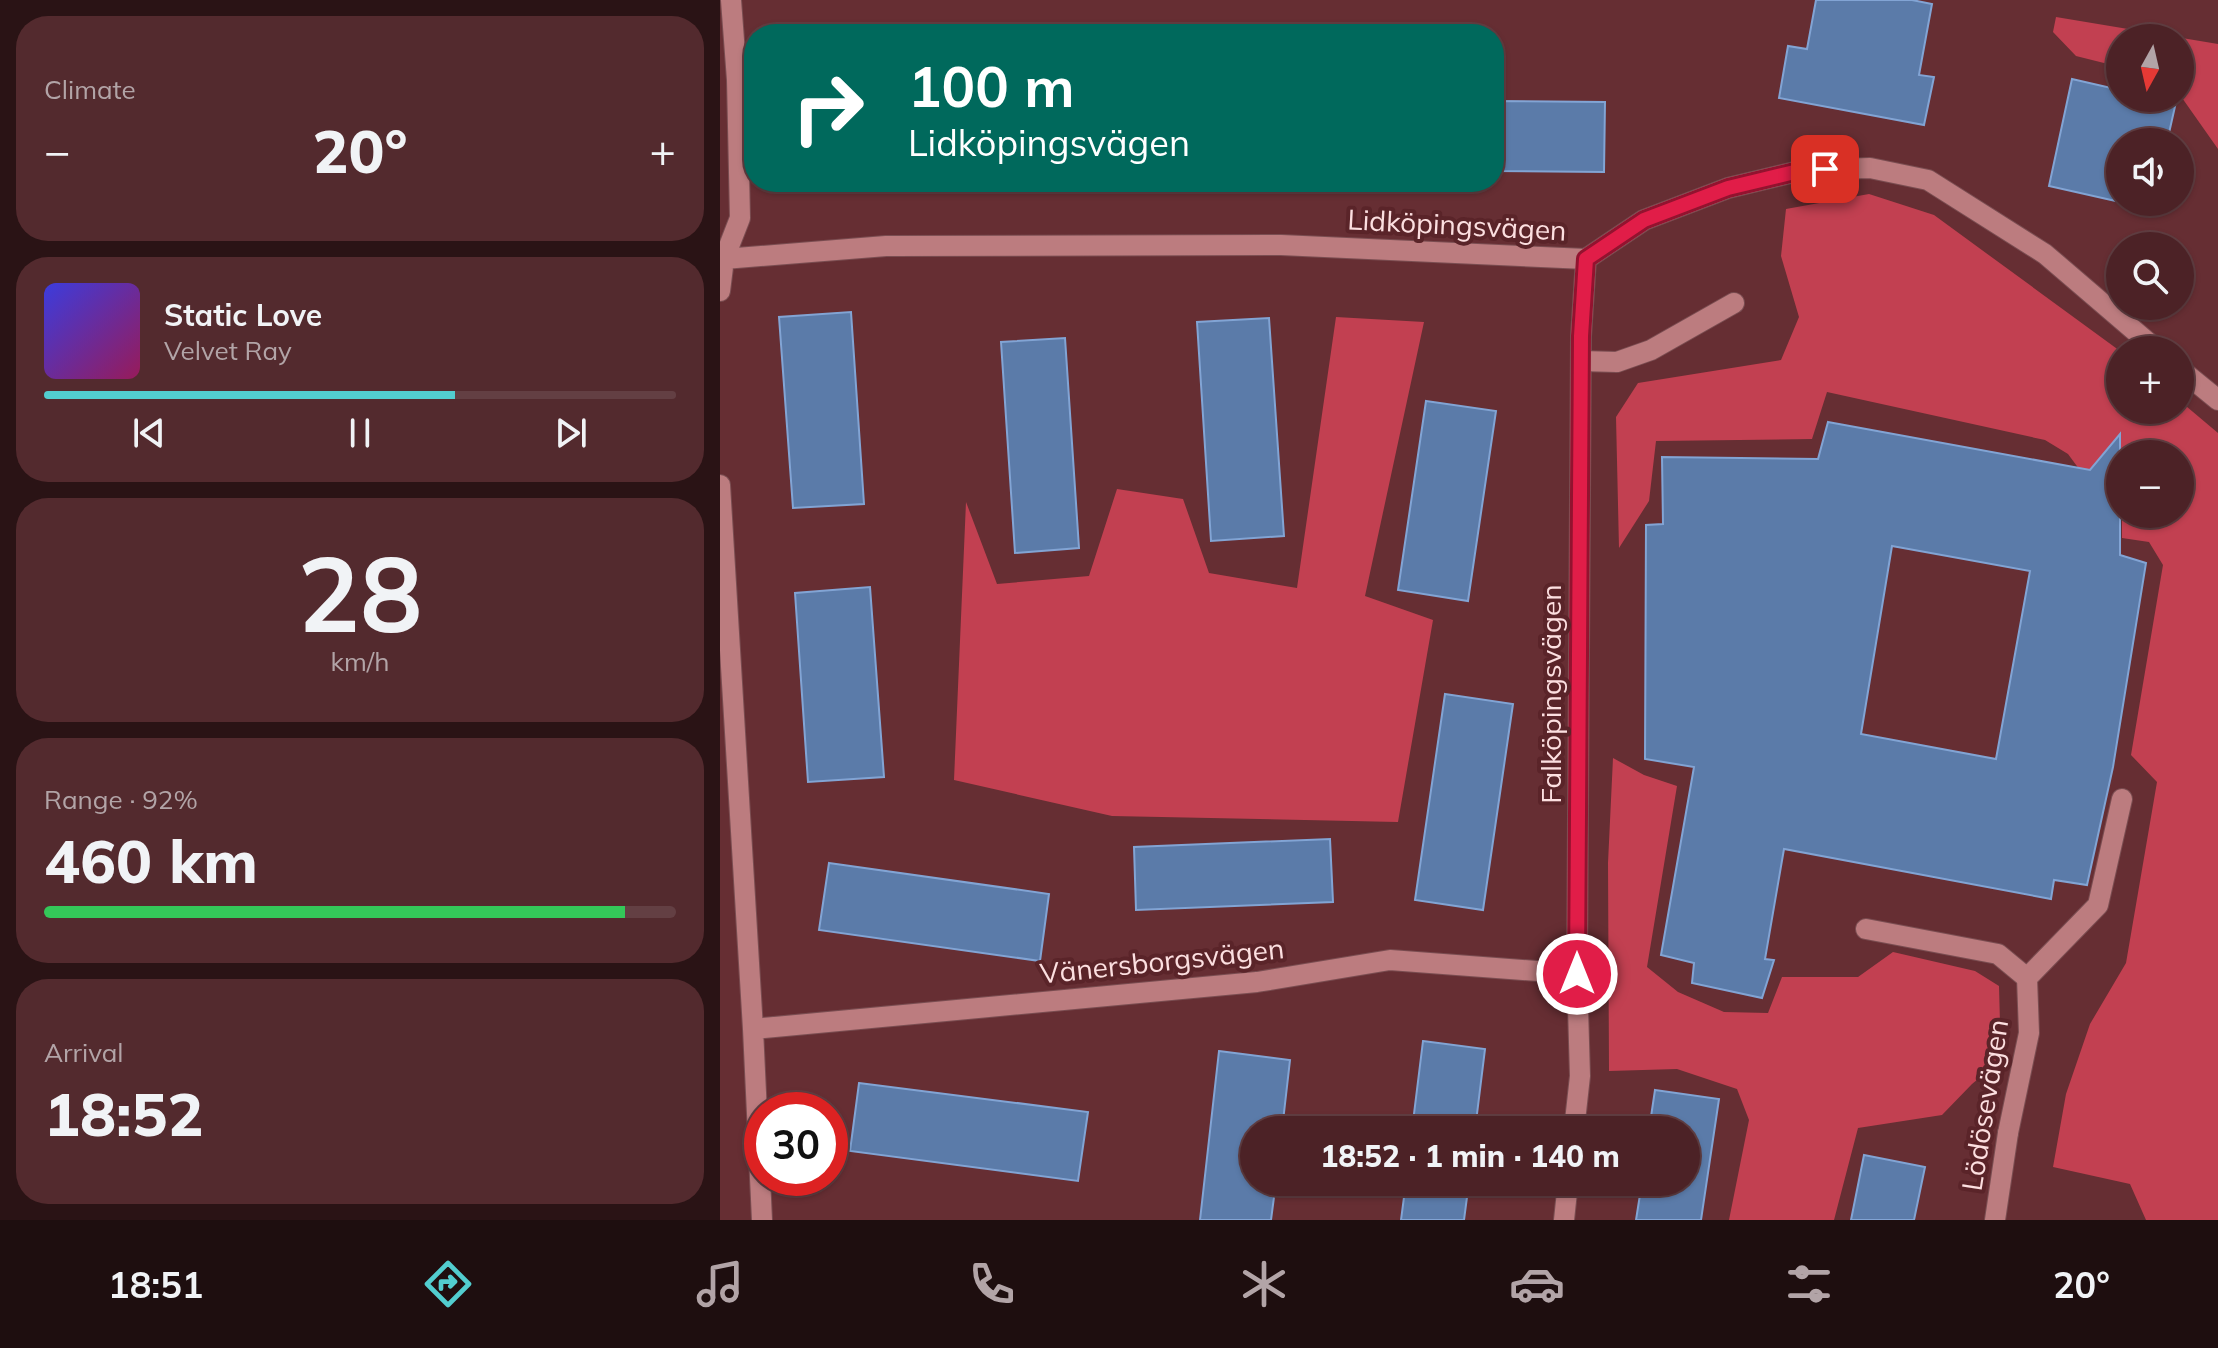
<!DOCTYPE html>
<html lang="en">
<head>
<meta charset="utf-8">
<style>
	:root { --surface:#4c2226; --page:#532a2e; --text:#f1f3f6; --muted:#b2a4a7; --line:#633f43; --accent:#52cdcf }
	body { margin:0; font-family:Mulish,sans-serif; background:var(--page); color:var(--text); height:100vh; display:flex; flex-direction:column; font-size:30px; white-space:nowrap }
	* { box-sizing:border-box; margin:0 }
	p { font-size:26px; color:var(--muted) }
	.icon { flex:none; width:44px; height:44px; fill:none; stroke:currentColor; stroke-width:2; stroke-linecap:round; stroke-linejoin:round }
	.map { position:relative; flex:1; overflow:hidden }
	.side { display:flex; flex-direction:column; gap:16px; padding:16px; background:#2a1315; width:720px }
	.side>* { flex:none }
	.guide { position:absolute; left:24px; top:24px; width:760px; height:168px; border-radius:32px; box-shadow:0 2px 6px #0004,0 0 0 2px var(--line); background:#00695c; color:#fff; overflow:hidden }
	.needle { width:52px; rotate:188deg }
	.buttons { position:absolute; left:1386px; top:24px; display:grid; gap:16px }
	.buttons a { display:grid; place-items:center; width:88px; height:88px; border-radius:50%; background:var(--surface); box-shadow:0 2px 6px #0004,0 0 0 2px var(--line); font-size:40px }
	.speed { position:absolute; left:24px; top:1092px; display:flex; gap:16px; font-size:40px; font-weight:700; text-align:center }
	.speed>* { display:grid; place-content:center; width:104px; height:104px; border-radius:50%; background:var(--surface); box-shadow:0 2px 6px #0004,0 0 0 2px var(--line); line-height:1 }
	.speed .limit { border:12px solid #d22; background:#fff; color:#111 }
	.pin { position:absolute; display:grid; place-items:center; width:68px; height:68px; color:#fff; margin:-34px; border-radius:16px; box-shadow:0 4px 12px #0006 }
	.me { position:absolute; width:88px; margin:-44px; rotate:0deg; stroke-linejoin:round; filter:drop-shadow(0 0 6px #0008) }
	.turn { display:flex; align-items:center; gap:28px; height:168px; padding:0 32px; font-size:36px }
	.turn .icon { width:104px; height:104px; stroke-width:2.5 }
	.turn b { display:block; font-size:56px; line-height:68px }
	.big { font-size:60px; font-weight:800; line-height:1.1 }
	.side .card { flex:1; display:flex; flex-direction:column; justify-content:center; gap:12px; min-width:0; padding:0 28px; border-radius:32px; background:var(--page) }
	.side .dial { align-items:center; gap:0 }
	.dial b { font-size:104px; line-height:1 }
	.song { display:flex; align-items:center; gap:24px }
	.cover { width:96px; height:96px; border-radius:12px; background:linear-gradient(135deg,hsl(240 70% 55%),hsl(330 70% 35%)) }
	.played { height:8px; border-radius:4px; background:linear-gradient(90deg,var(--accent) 65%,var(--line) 65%) }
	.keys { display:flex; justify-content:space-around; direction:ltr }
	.heat { display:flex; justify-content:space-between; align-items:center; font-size:44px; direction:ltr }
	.charge { height:12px; border-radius:6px; background:linear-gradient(90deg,#34c759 92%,var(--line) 0) }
	.trip { position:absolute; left:520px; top:1116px; width:460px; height:80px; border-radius:40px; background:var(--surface); box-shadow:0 2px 6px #0004,0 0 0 2px var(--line); font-weight:800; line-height:80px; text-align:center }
	.tab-bar { display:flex; height:128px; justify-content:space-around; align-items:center; background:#1e0e0f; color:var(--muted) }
	.tab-bar .icon { width:56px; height:56px }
	.tab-bar .active { color:var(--accent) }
	.tab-bar b { font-size:36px; color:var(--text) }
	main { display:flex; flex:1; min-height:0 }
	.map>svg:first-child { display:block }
	.forest { fill:#c24051 }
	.building { fill:#5b7ba9; stroke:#82a4d4; stroke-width:2; fill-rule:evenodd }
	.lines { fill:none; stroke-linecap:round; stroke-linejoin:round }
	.service-casing { stroke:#7a4d51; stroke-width:22 }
	.minor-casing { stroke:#7a4d51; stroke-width:22 }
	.service { stroke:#bc7c7f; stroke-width:20 }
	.minor { stroke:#bc7c7f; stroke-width:20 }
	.route-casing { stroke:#92132f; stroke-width:20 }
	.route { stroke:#e11d48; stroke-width:14 }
	.labels { text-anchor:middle; stroke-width:8; stroke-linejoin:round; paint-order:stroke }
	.street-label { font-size:28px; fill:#fcdfe0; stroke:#5a2429 }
</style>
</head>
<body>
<main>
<section class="side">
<div class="card"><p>Climate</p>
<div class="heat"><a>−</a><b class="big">20°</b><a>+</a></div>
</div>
<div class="card">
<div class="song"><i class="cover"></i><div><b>Static Love</b><p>Velvet Ray</p></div></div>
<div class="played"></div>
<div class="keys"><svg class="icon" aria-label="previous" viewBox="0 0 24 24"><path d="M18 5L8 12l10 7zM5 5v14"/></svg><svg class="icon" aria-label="pause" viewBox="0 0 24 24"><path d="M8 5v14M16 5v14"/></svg><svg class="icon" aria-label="next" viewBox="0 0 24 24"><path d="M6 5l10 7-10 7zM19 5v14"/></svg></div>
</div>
<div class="card dial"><b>28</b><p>km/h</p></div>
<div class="card"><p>Range · 92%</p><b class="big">460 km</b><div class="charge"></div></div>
<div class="card"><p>Arrival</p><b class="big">18:52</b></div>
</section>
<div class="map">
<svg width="1498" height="1220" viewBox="0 0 1498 1220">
	<rect width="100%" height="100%" fill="#662e33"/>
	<!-- forest -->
	<path class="forest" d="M 1336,17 L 1498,44 L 1498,149 L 1460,95 L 1460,38 L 1400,38 L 1400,67 L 1356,56 L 1333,32 Z
		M 1149,194 L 1214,215 L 1400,351 L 1400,410 L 1460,410 L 1460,401 L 1498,433 L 1498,1220 L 1426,1220 L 1410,1184 L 1333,1167 L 1346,1094 L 1370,1024 L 1406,963 L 1437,782 L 1411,755 L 1443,565 L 1429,542 L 1402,538 L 1402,514 L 1460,514 L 1460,454 L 1400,454 L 1382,500 L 1348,454 L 1325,440 L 1107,392 L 1092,439 L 936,441 L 929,501 L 899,548 L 896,417 L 918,383 L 1061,360 L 1079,317 L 1061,256 L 1066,209 Z
		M 616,317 L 704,322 L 645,596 L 713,620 L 678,822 L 392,816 L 234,780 L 246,502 L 277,584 L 369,576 L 397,489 L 463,499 L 489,573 L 577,588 Z
		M 893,758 L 924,775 L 957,786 L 927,967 L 958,992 L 1004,1012 L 1048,1013 L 1062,977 L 1138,977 L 1173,952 L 1255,971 L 1279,986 L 1281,1060 L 1252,1084 L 1222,1115 L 1138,1128 L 1114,1220 L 1009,1220 L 1029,1120 L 1017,1089 L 957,1069 L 889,1071 L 888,863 Z"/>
	<!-- building -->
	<path class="building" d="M 1096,0 L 1192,0 L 1212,4 L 1199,75 L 1214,77 L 1204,125 L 1059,98 L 1068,46 L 1087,49 Z
		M 1352,79 L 1400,90 L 1400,98 L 1437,98 L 1456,102 L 1447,142 L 1400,142 L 1400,202 L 1329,186 Z
		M 774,101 L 885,102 L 884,172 L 774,171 Z
		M 131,312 L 144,504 L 73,508 L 59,317 Z
		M 549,318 L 564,536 L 491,541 L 477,322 Z
		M 345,338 L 359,548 L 295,553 L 281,342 Z
		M 706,401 L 776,411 L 748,601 L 678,590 Z
		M 1108,422 L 1370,470 L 1400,434 L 1400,555 L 1426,563 L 1393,767 L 1367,885 L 1334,880 L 1331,899 L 1064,849 L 1045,959 L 1054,960 L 1042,998 L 972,983 L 974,963 L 941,955 L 974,767 L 925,759 L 926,525 L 943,524 L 942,457 L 1098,459 ZM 1172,546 L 1310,571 L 1276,759 L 1141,734 Z
		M 150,587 L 164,777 L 88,782 L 75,593 Z
		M 725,694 L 793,704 L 763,910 L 695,900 Z
		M 610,839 L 613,902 L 416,910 L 414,847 Z
		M 109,863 L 329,894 L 320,961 L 99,930 Z
		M 703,1041 L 765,1049 L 755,1130 L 692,1130 Z
		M 499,1051 L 570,1060 L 562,1130 L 534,1130 L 534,1182 L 556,1182 L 551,1220 L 480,1220 Z
		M 139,1083 L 368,1112 L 358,1181 L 130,1151 Z
		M 935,1090 L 999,1099 L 981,1220 L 916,1220 L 922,1182 L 966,1182 L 966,1130 L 929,1130 Z
		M 1144,1155 L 1205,1167 L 1194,1220 L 1131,1220 Z
		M 686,1182 L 749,1182 L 744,1220 L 681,1220 Z"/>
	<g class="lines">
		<defs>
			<path id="service" d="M 861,361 L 897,362 L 931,350 L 1014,303
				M 1146,929 L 1278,954 L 1307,978 L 1309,1033 L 1288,1133
				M 1307,978 L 1378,905 L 1402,799"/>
			<path id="minor" d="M 4,259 L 166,246 L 561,245 L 866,259 L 924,220 L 1008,188 L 1083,170 L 1150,168 L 1208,180 L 1325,254 L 1437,350
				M 0,291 L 4,259 L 20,218 L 17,80 L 11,0
				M 1460,369 L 1498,400
				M 0,485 L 33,1029 L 42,1220
				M 33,1029 L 537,982 L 670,960 L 857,974
				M 854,1130 L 860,1076 L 857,974 L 861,336 L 866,259
				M 844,1220 L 848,1182
				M 1275,1220 L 1288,1133"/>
		</defs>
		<!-- service casing -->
		<use href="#service" class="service-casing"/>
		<!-- minor casing -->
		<use href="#minor" class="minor-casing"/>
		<!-- service -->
		<use href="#service" class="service"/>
		<!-- minor -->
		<use href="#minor" class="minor"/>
	</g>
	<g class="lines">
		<defs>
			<path id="route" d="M 857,974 L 861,336 L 866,259 L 924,220 L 1008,188 L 1083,170 L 1105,169"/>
		</defs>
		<!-- route casing -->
		<use href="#route" class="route-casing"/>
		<!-- route -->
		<use href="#route" class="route"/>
	</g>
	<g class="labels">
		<!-- street labels -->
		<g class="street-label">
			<text transform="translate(737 225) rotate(3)" y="10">Lidköpingsvägen</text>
			<text transform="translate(831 694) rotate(-90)" y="10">Falköpingsvägen</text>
			<text transform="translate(442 961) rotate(-6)" y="10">Vänersborgsvägen</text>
			<text transform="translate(1265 1105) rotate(-81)" y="10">Lödösevägen</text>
		</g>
	</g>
</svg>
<div class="buttons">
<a><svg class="needle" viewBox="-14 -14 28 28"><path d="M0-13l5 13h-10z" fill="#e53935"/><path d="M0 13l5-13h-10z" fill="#b2a4a7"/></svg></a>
<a><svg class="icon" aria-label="sound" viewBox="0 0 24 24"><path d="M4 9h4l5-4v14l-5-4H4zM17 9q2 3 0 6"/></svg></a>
<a><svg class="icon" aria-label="search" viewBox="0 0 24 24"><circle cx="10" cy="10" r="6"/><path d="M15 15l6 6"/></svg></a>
<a>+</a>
<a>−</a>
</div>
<div class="speed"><div class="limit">30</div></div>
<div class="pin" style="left:1105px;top:169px;background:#d93025"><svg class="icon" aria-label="arrive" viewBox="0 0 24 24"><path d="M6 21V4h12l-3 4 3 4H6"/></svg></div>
<svg class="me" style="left:857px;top:974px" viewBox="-20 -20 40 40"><circle r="17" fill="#e11d48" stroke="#fff" stroke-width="3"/><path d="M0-11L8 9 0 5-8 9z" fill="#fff"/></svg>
<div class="trip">18:52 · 1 min · 140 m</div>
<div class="guide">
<div class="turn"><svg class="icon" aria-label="right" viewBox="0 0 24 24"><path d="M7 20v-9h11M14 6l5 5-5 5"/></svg><div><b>100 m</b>Lidköpingsvägen</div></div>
</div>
</div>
</main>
<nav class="tab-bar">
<b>18:51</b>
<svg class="icon active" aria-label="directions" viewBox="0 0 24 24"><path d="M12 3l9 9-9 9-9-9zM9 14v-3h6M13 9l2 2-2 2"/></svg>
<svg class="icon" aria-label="music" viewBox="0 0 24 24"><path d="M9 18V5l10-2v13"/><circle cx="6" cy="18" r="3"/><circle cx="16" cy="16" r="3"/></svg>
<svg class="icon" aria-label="phone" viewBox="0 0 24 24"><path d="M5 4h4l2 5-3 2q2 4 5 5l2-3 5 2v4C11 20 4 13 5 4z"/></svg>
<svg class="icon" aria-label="climate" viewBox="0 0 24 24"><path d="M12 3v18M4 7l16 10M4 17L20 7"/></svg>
<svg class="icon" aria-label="car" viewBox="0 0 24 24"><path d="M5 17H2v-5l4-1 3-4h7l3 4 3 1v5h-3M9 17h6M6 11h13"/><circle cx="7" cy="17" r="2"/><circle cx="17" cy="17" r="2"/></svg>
<svg class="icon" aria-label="filters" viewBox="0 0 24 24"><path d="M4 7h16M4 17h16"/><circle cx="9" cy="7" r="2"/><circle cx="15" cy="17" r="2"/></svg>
<b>20°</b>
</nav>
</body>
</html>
